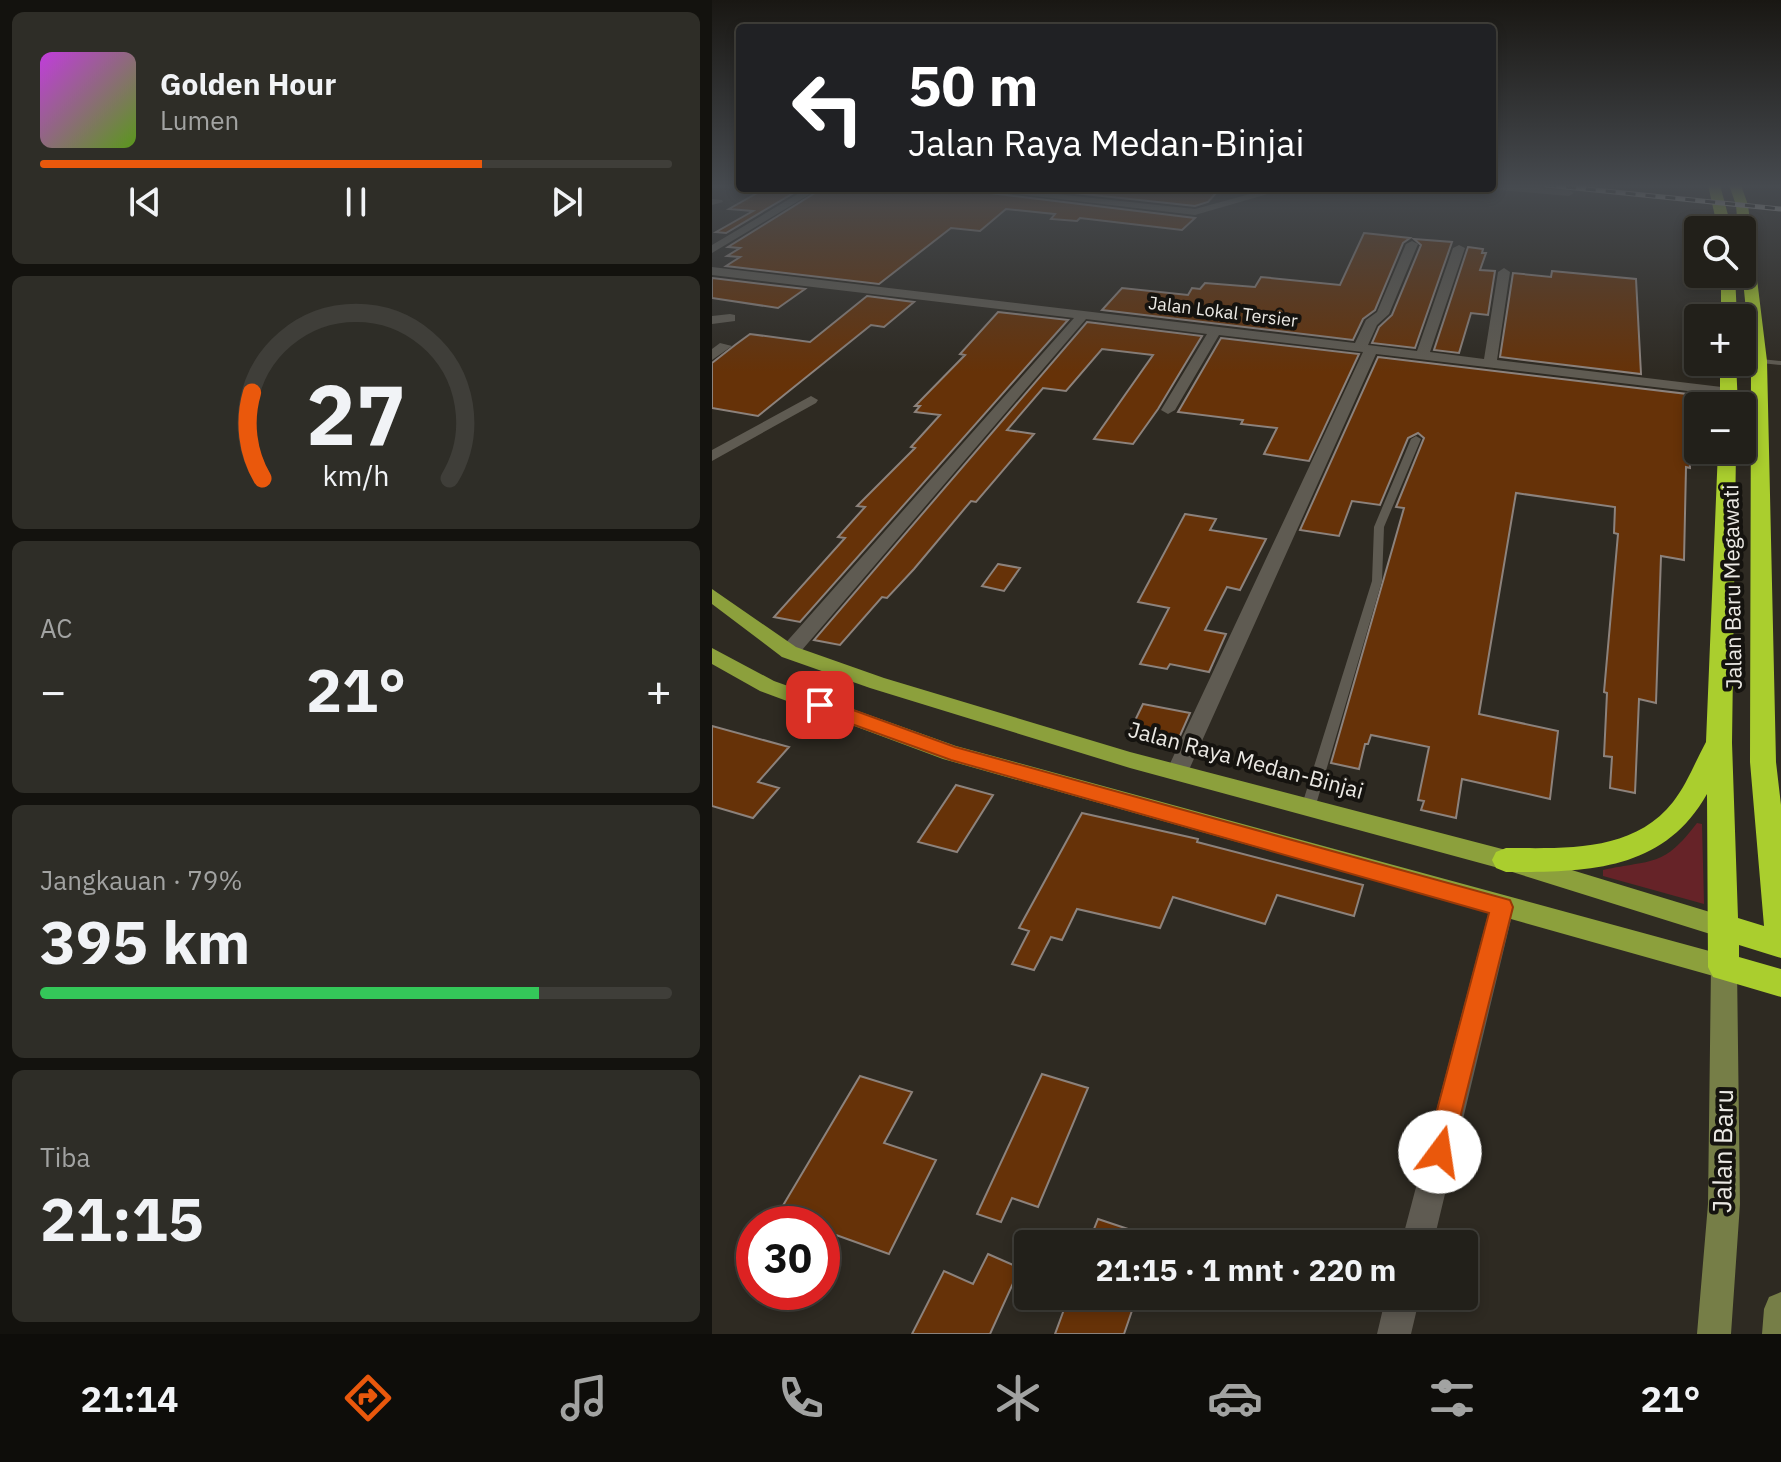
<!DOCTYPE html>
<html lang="id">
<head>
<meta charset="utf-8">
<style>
	:root { --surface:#22201a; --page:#2e2d27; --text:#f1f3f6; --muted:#a2a3a2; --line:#3f3e39; --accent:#ea580c }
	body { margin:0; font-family:"IBM Plex Sans",sans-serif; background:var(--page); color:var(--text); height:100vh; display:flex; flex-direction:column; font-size:30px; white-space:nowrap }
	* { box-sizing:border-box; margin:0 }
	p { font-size:26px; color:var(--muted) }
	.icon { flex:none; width:44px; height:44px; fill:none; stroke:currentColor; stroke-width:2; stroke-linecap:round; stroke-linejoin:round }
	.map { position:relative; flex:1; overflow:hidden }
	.sheet { display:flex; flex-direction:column; gap:12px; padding:12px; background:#13120e; width:712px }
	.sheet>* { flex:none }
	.banner { position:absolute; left:24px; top:24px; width:760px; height:168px; border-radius:8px; box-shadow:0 4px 12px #0003,0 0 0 2px var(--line); background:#202124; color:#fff; overflow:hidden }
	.buttons { position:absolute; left:972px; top:216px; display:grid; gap:16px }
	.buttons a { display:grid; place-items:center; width:72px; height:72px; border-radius:8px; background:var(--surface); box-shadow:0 4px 12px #0003,0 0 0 2px var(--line); font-size:40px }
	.speed { position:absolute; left:24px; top:1206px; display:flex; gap:16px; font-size:40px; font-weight:700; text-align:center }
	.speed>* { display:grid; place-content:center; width:104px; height:104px; border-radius:50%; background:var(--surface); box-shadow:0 4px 12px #0003,0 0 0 2px var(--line); line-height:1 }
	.speed .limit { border:12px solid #d22; background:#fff; color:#111 }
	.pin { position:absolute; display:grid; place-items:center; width:68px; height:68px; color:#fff; margin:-34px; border-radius:16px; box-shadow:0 4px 12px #0006 }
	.me { position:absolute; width:88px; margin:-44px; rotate:14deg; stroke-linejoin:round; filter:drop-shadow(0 0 6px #0008) }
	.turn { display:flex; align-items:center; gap:28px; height:168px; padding:0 40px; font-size:36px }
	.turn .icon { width:104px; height:104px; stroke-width:2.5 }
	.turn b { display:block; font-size:56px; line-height:68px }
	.big { font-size:60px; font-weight:700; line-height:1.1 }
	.sheet .tile { flex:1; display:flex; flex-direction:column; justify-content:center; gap:12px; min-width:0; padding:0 28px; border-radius:12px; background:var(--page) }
	.sheet .dial { align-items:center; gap:0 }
	.dial svg { height:208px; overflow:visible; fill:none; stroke:var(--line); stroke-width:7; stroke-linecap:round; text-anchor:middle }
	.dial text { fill:var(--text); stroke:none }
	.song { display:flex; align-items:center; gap:24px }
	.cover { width:96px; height:96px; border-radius:12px; background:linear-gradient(135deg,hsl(290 70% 55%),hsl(90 70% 35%)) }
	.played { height:8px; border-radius:4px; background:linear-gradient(90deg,var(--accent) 70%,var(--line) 70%) }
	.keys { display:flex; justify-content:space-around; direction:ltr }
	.heat { display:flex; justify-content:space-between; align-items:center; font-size:44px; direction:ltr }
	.charge { height:12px; border-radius:6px; background:linear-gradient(90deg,#34c759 79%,var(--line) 0) }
	.trip { position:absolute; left:302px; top:1230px; width:464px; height:80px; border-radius:8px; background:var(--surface); box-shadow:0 4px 12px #0003,0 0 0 2px var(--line); font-weight:700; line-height:80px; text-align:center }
	.menu { display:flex; height:128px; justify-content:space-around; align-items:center; background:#0e0d0a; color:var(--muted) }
	.menu .icon { width:56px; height:56px }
	.menu .current { color:var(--accent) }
	.menu b { font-size:36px; color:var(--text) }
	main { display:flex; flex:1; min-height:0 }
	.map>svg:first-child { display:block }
	.green { fill:#662328 }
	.building { fill:#663208; stroke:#8c827c; stroke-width:2 }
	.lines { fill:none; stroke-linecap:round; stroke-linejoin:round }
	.lane { fill:#5f5b52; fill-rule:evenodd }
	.street { fill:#5f5b52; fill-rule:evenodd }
	.secondary { fill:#767e47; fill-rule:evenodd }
	.primary { fill:#8ca03c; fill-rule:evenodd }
	.highway { fill:#aace2e; fill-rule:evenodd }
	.rail-casing { stroke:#d2d0cb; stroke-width:5 }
	.rail { stroke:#15130f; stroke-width:3; stroke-dasharray:10; stroke-linecap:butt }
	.route { fill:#ea580c; stroke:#983908; stroke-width:2 }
	.labels { text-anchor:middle; stroke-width:8; stroke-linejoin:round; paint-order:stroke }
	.far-street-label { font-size:18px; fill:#eceae5; stroke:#15130f }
	.street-label { font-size:22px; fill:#eceae5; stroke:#15130f }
	.near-street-label { font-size:26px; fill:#eceae5; stroke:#15130f }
</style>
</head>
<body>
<main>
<section class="sheet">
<div class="tile">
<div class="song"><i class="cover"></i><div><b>Golden Hour</b><p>Lumen</p></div></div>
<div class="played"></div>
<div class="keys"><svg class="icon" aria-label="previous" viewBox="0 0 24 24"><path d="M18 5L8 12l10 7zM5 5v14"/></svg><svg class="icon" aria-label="pause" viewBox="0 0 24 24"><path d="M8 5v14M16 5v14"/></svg><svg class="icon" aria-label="next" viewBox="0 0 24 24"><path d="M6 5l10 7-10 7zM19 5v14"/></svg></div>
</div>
<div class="tile dial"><svg viewBox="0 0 100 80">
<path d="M14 69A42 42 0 1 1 86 69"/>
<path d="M14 69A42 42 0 0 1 10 36" stroke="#ea580c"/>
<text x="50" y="56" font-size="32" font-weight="700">27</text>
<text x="50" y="72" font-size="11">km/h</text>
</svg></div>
<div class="tile"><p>AC</p>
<div class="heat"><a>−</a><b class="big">21°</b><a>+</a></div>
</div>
<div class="tile"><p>Jangkauan · 79%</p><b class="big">395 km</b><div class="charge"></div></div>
<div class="tile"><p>Tiba</p><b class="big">21:15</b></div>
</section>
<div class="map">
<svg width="1069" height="1334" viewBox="0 0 1069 1334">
	<rect width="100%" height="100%" fill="#2e2a22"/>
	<!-- green -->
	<path class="green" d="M 985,823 L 990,824 L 992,904 L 891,876 L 891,870 C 941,859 951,868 985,823 Z"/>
	<!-- building -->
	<path class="building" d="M 54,188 L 90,188 L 14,233 L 4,232 L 41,211 L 17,209 Z
		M 111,188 L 237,188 L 483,218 L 470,230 L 368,218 L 365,221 L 339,219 L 343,214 L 294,209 L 268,231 L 239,228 L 167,284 L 14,266 L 28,257 L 15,256 L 28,248 L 16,247 Z
		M 316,188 L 494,188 L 491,191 L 505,192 L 496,202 L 483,206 Z
		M 652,233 L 698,238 L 691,243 L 663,310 L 651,319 L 641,340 L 390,310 L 410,288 L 476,295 L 480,288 L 488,289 L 493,283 L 543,287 L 549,277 L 628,285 Z
		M 702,239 L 740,242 L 703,348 L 660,343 L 667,327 L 680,315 L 709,245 Z
		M 756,247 L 771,249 L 770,253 L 774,253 L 768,270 L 783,271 L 776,315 L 759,313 L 747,353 L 722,350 Z
		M 840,271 L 924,279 L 929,374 L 788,357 L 801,273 L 839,277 Z
		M 0,278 L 93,289 L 66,308 L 0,298 Z
		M 155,296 L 202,302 L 172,327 L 159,325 L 46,416 L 0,408 L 0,363 L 23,345 L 38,334 L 98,342 Z
		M 286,312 L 356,320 L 88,622 L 62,617 L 133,538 L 126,537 L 153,507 L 145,506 L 203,448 L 199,447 L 228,415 L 203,412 L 208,406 L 203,406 L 253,355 L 248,354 Z
		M 375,322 L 490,336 L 446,409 L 421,444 L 382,439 L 441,355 L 390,349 L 354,391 L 331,388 L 295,430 L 322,434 L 264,502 L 259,501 L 202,569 L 175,598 L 170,597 L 128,645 L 102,640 Z
		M 509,338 L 647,354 L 597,461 L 552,454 L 565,428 L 529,424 L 531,420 L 466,412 Z
		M 666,357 L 975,394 L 978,468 L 974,467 L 972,560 L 949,556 L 944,703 L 927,699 L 923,793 L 898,788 L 900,757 L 892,756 L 895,693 L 892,692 L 906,534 L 902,533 L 903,507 L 804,493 L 767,714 L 846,731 L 838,799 L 750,779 L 744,818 L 709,810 L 712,801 L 706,800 L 717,747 L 659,735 L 656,744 L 653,744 L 647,769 L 619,763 L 692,508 L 684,507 L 712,438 L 706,433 L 696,438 L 668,505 L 640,501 L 627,536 L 588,530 Z
		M 473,514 L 504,519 L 498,530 L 554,539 L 528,590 L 515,587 L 493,630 L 514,634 L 497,672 L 458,664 L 455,669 L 428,664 L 457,608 L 426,602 Z
		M 286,564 L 308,568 L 292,591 L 270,586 Z
		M 431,704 L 478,713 L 463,747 L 415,737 Z
		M 0,726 L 77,747 L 46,782 L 67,788 L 41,818 L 0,806 Z
		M 244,785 L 281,795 L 245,852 L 206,842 Z
		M 370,813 L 486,839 L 485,842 L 651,885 L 642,916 L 565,895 L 553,924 L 461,897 L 448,928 L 365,909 L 350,940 L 339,937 L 322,970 L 300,964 L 317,931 L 307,928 Z
		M 330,1074 L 376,1088 L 326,1207 L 300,1198 L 289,1222 L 265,1214 Z
		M 148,1076 L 200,1092 L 172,1143 L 224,1160 L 177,1254 L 110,1230 L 110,1224 L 60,1224 Z
		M 386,1219 L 449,1240 L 448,1244 L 376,1244 Z
		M 276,1254 L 308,1268 L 278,1334 L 200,1334 L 232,1271 L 261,1284 Z
		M 357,1296 L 425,1296 L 412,1334 L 343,1334 Z"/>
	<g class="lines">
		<!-- lane -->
		<path class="lane" d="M 1030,357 L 1069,361 L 1069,365 L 1030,361 Z
			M 704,436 L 709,439 L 672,527 L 670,581 L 603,808 L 601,812 L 596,813 L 591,812 L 589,808 L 660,581 L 662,527 L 699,439 Z"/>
		<!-- street -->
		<path class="street" d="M 780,185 L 857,190 L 862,193 L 857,196 L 776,189 Z
			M 96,188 L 108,188 L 0,253 L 0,245 Z
			M 255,188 L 288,188 L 483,209 L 560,188 L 576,188 L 483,215 Z
			M 0,199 L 10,200 L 11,202 L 0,205 Z
			M 700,241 L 706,244 L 677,314 L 665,325 L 656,345 L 705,351 L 741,248 L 747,245 L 753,248 L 718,352 L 772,359 L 786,272 L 792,268 L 798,272 L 785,360 L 1018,388 L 1025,392 L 1018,396 L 664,354 L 476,772 L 473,778 L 465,780 L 457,778 L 454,772 L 651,352 L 507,335 L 463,410 L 456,414 L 449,410 L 495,334 L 374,319 L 84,657 L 70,657 L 67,652 L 70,647 L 362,318 L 0,275 L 0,267 L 643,343 L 654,320 L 665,312 L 694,244 Z
			M 18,314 L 23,315 L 23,321 L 0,324 L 0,316 Z
			M 8,343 L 20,346 L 0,360 L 0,349 Z
			M 99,396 L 106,400 L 104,403 L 0,461 L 0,450 Z
			M 790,896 L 799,899 L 802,907 L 721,1244 L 689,1244 L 778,907 L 781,899 Z
			M 674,1296 L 708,1296 L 699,1334 L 665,1334 Z"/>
		<!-- secondary -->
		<path class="secondary" d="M 1012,955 L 1021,959 L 1025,967 L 1028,1204 L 1019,1334 L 985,1334 L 996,1204 L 999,967 L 1003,959 Z
			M 1069,1292 L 1069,1334 L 1050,1334 L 1052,1309 L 1057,1297 Z"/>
		<!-- primary -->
		<path class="primary" d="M 0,589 L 84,647 L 172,678 L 418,752 L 794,850 L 1011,916 L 1020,919 L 1024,927 L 1020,935 L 1011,938 L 794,870 L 418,768 L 158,688 L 70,657 L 0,604 Z
			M 0,648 L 62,681 L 244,746 L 1012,955 L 1021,959 L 1025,967 L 1021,975 L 1012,979 L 231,759 L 48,691 L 0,664 Z"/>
		<!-- highway -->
		<path class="highway" d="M 996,185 L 1008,185 L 1020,230 L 1006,230 Z
			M 1017,185 L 1029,185 L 1036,205 L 1055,361 L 1064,762 L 1069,805 L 1069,958 L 1027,945 L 1027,957 L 1069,969 L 1069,997 L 1001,977 L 996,967 L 995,794 C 951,872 874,872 794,872 L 784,868 L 780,860 L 784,852 L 794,848 C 852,848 921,853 961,802 C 975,784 983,762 994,742 L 1006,450 L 1024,450 L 1020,743 L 1026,918 L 1052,926 L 1038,762 L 1039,361 L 1030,270 L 1030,230 L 1026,230 L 1024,205 Z
			M 1009,274 L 1023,274 L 1025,318 L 1009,318 Z
			M 1008,362 L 1024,362 L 1026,406 L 1008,406 Z"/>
		<defs>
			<path id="rail" d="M 834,185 L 1069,209"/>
		</defs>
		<!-- rail casing -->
		<use href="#rail" class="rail-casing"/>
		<!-- rail -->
		<use href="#rail" class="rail"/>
	</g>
	<!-- sky -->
	<linearGradient id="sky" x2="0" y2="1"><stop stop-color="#191713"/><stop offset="0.5" stop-color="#464a4f"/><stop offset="1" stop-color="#464a4f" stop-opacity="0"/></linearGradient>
	<rect width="1069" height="372" fill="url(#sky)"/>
	<!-- route -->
	<path class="route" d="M 108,698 L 243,747 L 798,900 L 801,907 L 737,1162 L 728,1166 L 718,1162 L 714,1152 L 777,913 L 239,760 L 101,710 L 98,705 L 101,700 Z"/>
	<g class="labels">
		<!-- far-street labels -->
		<g class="far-street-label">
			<text transform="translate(511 312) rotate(7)" y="6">Jalan Lokal Tersier</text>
		</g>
		<!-- street labels -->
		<g class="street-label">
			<text transform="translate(1020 587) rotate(-91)" y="8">Jalan Baru Megawati</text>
			<text transform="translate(534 760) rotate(15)" y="8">Jalan Raya Medan-Binjai</text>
		</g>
		<!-- near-street labels -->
		<g class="near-street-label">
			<text transform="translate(1011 1151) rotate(-89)" y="9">Jalan Baru</text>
		</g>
	</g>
</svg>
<div class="buttons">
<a><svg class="icon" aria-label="search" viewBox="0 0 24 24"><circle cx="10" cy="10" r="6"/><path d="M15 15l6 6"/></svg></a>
<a>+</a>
<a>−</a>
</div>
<div class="speed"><div class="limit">30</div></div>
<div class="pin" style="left:108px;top:705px;background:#d93025"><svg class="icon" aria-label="arrive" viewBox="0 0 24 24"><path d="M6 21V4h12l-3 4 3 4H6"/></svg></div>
<svg class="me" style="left:728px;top:1152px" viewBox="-20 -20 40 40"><circle r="19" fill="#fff"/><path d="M0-13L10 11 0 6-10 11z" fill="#ea580c"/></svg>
<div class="trip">21:15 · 1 mnt · 220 m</div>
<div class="banner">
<div class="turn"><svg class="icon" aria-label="left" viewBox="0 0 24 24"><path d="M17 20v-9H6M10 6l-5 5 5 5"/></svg><div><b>50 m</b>Jalan Raya Medan-Binjai</div></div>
</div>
</div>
</main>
<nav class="menu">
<b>21:14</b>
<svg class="icon current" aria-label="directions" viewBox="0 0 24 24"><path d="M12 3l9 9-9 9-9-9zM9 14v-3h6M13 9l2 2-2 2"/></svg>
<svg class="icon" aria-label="music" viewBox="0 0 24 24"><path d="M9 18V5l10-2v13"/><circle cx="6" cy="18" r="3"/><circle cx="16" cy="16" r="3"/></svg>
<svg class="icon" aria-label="phone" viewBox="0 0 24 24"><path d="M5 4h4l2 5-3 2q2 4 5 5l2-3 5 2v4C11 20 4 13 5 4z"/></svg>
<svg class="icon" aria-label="climate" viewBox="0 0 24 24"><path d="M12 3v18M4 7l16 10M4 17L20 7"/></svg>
<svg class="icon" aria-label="car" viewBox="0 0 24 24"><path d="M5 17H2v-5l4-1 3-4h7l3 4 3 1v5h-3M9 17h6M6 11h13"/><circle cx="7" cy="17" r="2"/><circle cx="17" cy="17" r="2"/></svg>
<svg class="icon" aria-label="filters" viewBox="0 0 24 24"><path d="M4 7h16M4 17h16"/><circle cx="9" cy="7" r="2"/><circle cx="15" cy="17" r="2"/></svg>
<b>21°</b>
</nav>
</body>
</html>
